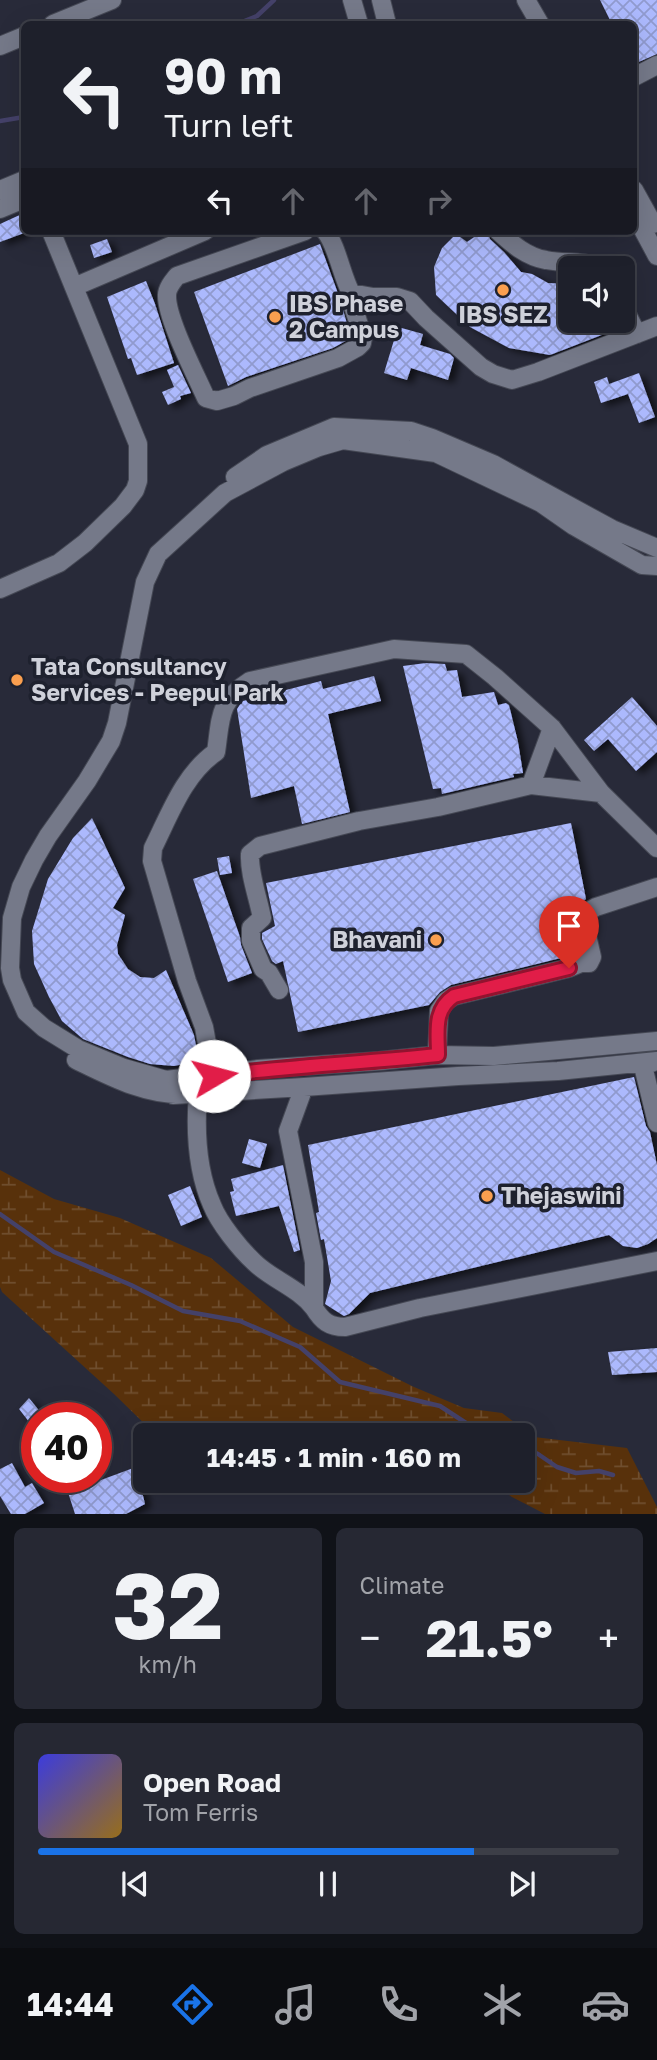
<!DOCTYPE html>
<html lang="en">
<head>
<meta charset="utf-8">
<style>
	:root { --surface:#1e202b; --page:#262833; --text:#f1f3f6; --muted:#a1a3a9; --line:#3c3e47; --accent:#1a73e8 }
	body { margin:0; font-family:"Golos Text",sans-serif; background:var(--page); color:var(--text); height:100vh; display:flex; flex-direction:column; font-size:26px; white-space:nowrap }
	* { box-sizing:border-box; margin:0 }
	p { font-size:23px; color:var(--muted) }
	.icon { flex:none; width:38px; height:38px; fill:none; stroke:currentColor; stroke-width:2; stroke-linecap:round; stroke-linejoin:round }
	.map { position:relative; height:1514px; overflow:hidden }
	.details { display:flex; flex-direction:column; gap:14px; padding:14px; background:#101218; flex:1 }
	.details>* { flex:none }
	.banner { position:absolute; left:21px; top:21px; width:616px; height:214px; border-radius:10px; box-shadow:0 7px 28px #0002,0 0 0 2px var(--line); background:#1e202b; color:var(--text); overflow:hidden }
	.buttons { position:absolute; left:558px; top:256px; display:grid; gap:14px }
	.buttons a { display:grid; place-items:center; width:77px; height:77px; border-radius:10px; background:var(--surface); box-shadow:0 7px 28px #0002,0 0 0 2px var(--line); font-size:35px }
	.speed { position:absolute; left:21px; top:1402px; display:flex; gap:14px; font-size:35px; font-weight:700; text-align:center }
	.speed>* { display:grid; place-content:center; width:91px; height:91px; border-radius:50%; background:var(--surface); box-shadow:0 7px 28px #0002,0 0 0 2px var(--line); line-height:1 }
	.speed .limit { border:10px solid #d22; background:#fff; color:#111 }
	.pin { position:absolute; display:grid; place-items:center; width:60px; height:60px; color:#fff; margin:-72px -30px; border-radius:50% 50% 50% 0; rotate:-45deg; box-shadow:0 0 7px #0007 }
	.pin .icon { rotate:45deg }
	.me { position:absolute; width:77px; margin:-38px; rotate:82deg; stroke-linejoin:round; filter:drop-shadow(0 0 5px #0008) }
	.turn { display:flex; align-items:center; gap:24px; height:147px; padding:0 28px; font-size:32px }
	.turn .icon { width:91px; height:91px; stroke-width:2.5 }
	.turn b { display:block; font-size:49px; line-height:60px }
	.lanes { display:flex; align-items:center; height:66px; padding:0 28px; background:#0003; justify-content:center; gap:35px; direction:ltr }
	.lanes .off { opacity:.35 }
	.big { font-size:52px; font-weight:700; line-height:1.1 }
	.details .card { flex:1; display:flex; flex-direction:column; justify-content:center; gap:10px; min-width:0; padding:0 24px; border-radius:10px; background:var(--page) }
	.details .dial { align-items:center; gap:0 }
	.dial b { font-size:91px; line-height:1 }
	.song { display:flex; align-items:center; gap:21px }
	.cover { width:84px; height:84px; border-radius:10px; background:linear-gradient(135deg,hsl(240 70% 55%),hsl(40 70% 35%)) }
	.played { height:7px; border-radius:4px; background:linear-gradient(90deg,var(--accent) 75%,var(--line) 75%) }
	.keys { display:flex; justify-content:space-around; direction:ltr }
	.heat { display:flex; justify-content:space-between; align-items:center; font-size:38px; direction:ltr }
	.details .tiles { flex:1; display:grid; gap:14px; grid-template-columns:1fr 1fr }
	.card:last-child { grid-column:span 2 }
	.trip { position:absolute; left:133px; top:1423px; width:402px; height:70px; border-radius:10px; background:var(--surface); box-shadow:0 7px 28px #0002,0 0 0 2px var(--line); font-weight:700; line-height:70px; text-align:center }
	.tab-bar { display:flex; height:112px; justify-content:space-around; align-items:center; background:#0c0d11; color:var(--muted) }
	.tab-bar .icon { width:49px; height:49px }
	.tab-bar .on { color:var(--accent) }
	.tab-bar b { font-size:32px; color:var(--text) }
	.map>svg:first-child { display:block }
	.wetland { fill:url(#wetland-marsh) }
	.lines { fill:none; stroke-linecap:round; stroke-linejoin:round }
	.stream { stroke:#444169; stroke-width:4.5 }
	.building { fill:url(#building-cross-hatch); filter:url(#shadow) }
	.minor-casing { stroke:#454854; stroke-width:20 }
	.minor { stroke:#757989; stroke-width:18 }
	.route-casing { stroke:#92132f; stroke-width:18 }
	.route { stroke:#e11d48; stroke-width:12 }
	.poi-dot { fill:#fa9f4f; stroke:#1e212e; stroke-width:2.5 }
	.labels { text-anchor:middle; stroke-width:7; stroke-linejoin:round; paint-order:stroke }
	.poi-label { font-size:23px; font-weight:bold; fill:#cfd1da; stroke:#1e212e; text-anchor:start }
</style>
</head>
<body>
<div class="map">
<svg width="657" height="1514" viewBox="0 0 657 1514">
	<defs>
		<pattern id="wetland-marsh" width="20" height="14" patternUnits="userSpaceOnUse" patternTransform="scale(1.75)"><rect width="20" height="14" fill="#58310b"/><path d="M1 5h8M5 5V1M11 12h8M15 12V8" fill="none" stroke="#6f4e2e"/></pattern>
		<pattern id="building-cross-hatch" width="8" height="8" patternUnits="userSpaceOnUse" patternTransform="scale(1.75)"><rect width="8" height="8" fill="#acb9fd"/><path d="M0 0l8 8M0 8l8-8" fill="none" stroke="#909ace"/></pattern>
		<filter id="shadow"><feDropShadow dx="6" dy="3.5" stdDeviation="3.5" flood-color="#0009"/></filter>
	</defs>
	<rect width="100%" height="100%" fill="#282a39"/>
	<!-- wetland -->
	<path class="wetland" d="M 0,1170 L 54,1199 L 120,1218 L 211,1258 L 293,1327 L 414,1387 L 464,1408 L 502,1413 L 534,1437 L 627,1448 L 657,1507 L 657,1514 L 545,1514 L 512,1497 L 488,1481 L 523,1480 L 523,1435 L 156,1435 L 114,1394 L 2,1292 L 0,1287 Z"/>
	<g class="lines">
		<!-- stream -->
		<path class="stream" d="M 237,24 L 257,16 L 274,0
			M 0,121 L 24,117
			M 0,1214 L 54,1252 L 131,1285 L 183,1311 L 240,1321 L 300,1347 L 340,1382 L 440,1406 L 466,1423 L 502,1435
			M 523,1447 L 538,1454 L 557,1467 L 576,1473 L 599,1471 L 613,1475"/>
	</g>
	<!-- building -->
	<path class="building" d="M 600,0 L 657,0 L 657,54 L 634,64 L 634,24 L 612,24 Z
		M 24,213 L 24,233 L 0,242 L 0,224 Z
		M 483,231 L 487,231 L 490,239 L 504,252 L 521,272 L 532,274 L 548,283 L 570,284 L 570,320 L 613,320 L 612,331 L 550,355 L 509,348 L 470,327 L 436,295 L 434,267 L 442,248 L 456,234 L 467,242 Z
		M 107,239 L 112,252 L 94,258 L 90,245 Z
		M 320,244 L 340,299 L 351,338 L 333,348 L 246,377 L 228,386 L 194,292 Z
		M 146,281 L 155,304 L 174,363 L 137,375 L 131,358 L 128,359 L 107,297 Z
		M 398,327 L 423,334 L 420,345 L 450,354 L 454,358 L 448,380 L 411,368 L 407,380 L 384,373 Z
		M 178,365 L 191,393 L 180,396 L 181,399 L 168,405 L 162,392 L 174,387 L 167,370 Z
		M 639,373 L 655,417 L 639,423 L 628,394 L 601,403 L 594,382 L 607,377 L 609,384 Z
		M 426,663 L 445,664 L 447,671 L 457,670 L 462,697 L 494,692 L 498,705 L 506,703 L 509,705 L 518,742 L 523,773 L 513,774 L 514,777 L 442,794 L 441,788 L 433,789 L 403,666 Z
		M 374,676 L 381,701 L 328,714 L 350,812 L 302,824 L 294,786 L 251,798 L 237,709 L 241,703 L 243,701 L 321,681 L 323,689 Z
		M 632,697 L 657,726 L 657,752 L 636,771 L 608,739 L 594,751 L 584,740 Z
		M 92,818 L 125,888 L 113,908 L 125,915 L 117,945 L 118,954 L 128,969 L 140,977 L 154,978 L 166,970 L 194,1035 L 199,1061 L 174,1066 L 150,1064 L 128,1057 L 83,1039 L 62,1021 L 49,997 L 34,964 L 32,931 L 48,879 L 73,838 Z
		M 571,823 L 586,899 L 580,904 L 578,909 L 575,929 L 579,952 L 565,957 L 451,985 L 440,992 L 429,1005 L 298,1032 L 283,961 L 276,964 L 272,961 L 262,939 L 262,933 L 275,926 L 266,883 Z
		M 229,856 L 232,873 L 220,875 L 217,858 Z
		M 217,871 L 240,937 L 241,945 L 252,973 L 228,982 L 193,879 Z
		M 634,1077 L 646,1126 L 650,1132 L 657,1165 L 657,1238 L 648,1244 L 637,1248 L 623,1246 L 609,1235 L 370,1293 L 349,1314 L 344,1316 L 325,1304 L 331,1281 L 324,1239 L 321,1240 L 316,1213 L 319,1212 L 308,1145 Z
		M 249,1139 L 267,1144 L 260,1168 L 242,1163 Z
		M 283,1165 L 300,1250 L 294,1252 L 279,1206 L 236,1216 L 230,1192 L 234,1191 L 231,1179 Z
		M 190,1186 L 202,1217 L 181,1226 L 168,1195 Z
		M 657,1348 L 657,1372 L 612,1375 L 608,1352 Z
		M 29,1398 L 45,1418 L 37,1418 L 37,1432 L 19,1409 Z
		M 12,1463 L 25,1487 L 32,1483 L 44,1503 L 25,1514 L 11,1514 L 0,1496 L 0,1469 Z
		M 136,1467 L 145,1504 L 126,1514 L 75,1514 L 63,1477 L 99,1477 L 101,1480 Z"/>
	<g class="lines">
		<defs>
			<path id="minor" d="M 352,0 L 359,24
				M 381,0 L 387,24
				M 526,0 L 540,24
				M 53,24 L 112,0
				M 0,46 L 24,36
				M 634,77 L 657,65
				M 0,190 L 24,180
				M 634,190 L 653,224
				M 0,209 L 24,199
				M 634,213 L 657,256
				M 305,231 L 177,276 C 173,281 167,288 167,295 C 166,318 196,375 206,398 L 217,401 L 234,396 L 250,388 L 338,358 L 358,347 L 362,343 L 363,337 L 352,303 L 351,293
				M 325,231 C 337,245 341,274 351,293 L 373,297 L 397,297 L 410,301 L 426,318 L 481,367 L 493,374 L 512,380 L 538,372 L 657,326
				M 498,231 C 512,244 527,257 546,260 C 567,264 580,260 602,268
				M 74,287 L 205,231
				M 623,306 L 637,334
				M 235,477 L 267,455 L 334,427 L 411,431 L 432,438 L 493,464 L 612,529 L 657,548
				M 657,566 L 642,565 L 574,526 L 541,503 L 436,453 L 343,440 L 319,447 L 283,462 L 225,493 L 158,554 L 145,582 L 117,723 L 111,741 L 87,781 L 48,836 L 34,860 L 21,887 L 12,918 L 10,968 L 12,980 L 26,1012 L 44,1028 L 78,1049 L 124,1068 L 166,1080 L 258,1069 L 379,1061 L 437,1055 L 494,1056 L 657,1041
				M 0,589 L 59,563 L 85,543 L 123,506 L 135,490 L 138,481 L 138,444 L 51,231
				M 531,785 L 552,728
				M 279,990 L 269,973 L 263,969 L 251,941 L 251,928 L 262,918 C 258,897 249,874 250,854 L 260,846 L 359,821 L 438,807 L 531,785 L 601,793
				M 437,1055 L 439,1011 L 446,1001 L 454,996 L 569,968 L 581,963 L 589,963 L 592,957 L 586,931 L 589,911 L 596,907 L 657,887
				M 76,1060 C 109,1076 146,1096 185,1094
				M 657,1061 L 643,1066 L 657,1123
				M 213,1076 L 204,1027 L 187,981 L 152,861 L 153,848 C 170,814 184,774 216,752 C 221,718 218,701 250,681 L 394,649 L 466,654 L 495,677 L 552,728 L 601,793 L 657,848
				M 198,1093 C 195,1130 197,1171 212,1205 C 219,1223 240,1249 254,1262 C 271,1279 299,1288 314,1308 L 314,1262 L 288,1131 L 304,1087
				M 173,1095 L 304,1087 L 458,1076 L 558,1071 L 657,1061
				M 314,1308 C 322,1321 329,1327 345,1327 L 420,1308 L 657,1261"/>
		</defs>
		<!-- minor casing -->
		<use href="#minor" class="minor-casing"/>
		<!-- minor -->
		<use href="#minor" class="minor"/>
	</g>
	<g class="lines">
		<defs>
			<path id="route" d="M 214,1076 C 288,1066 363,1063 438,1055 C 438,1032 433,1010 454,996 L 569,968"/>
		</defs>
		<!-- route casing -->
		<use href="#route" class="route-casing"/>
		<!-- route -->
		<use href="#route" class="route"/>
	</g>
	<!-- markers -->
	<g class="poi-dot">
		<circle cx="503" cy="290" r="7"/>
		<circle cx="275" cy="317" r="7"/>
		<circle cx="17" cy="680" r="7"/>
		<circle cx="436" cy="940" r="7"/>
		<circle cx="487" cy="1196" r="7"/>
	</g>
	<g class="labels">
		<!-- poi labels -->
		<g class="poi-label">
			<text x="289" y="312">IBS Phase<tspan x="289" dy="26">2 Campus</tspan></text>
			<text x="503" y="323" text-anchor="middle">IBS SEZ</text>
			<text x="31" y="675">Tata Consultancy<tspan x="31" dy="26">Services - Peepul Park</tspan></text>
			<text x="422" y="948" text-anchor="end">Bhavani</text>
			<text x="501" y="1204">Thejaswini</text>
		</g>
	</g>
</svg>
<div class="buttons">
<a><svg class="icon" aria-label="sound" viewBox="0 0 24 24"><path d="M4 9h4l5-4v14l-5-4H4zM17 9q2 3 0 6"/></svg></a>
</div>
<div class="speed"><div class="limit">40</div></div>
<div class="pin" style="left:569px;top:968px;background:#d93025"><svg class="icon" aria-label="arrive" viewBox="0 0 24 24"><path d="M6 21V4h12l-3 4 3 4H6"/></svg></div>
<svg class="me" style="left:214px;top:1076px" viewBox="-20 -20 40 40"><circle r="19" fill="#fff"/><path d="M0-13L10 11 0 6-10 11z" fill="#e11d48"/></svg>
<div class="trip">14:45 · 1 min · 160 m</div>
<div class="banner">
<div class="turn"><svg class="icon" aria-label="left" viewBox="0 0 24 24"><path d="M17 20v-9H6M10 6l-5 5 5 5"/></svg><div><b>90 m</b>Turn left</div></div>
<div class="lanes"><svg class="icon" aria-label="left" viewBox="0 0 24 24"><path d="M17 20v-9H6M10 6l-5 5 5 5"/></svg><svg class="icon off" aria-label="ahead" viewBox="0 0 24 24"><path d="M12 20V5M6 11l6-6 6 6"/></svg><svg class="icon off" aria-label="ahead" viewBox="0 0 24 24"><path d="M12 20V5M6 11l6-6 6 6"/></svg><svg class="icon off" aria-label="right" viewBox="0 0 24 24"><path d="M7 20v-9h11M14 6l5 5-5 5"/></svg></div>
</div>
</div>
<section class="details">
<div class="tiles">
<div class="card dial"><b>32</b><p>km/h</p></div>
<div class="card"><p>Climate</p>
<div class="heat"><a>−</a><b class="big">21.5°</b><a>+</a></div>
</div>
<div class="card">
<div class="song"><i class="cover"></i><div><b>Open Road</b><p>Tom Ferris</p></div></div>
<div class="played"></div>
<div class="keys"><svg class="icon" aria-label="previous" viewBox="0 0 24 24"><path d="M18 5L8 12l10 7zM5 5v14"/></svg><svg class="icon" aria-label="pause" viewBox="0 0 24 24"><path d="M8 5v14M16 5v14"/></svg><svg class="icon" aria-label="next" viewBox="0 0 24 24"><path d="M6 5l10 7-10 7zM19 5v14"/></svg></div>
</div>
</div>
</section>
<nav class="tab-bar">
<b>14:44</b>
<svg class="icon on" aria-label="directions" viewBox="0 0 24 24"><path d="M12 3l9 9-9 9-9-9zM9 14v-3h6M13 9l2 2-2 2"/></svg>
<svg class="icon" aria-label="music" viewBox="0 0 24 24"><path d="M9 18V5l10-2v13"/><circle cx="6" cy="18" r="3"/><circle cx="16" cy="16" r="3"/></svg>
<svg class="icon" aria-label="phone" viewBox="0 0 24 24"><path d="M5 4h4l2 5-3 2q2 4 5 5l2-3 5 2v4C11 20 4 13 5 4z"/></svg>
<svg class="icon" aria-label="climate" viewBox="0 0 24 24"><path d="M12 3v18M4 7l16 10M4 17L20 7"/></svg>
<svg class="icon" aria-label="car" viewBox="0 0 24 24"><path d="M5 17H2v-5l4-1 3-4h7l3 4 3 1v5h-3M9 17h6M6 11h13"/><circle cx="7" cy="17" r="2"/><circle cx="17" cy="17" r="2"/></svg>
</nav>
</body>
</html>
